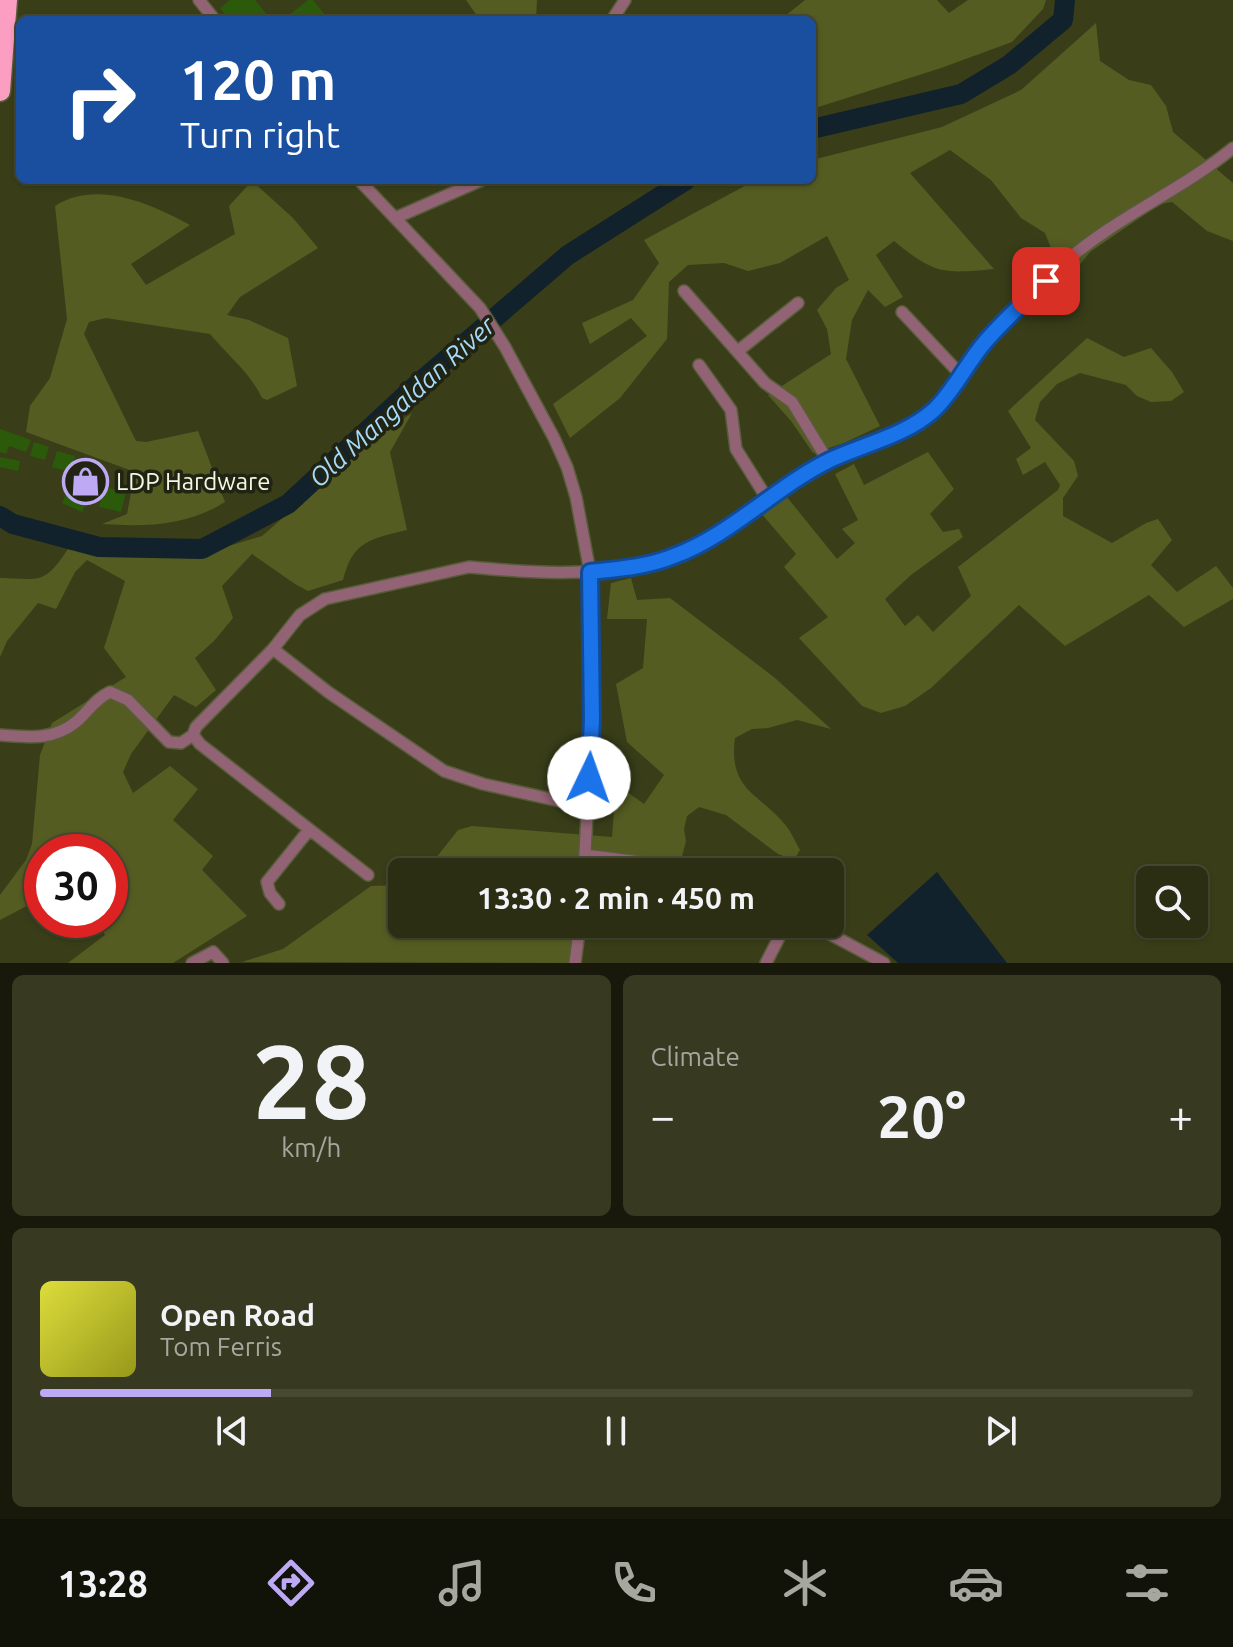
<!DOCTYPE html>
<html lang="en">
<head>
<meta charset="utf-8">
<style>
	:root { --surface:#2b2e13; --page:#373a21; --text:#f1f3f6; --muted:#a6a8a0; --line:#474a33; --accent:#bea9f5 }
	body { margin:0; font-family:Ubuntu,sans-serif; background:var(--page); color:var(--text); height:100vh; display:flex; flex-direction:column; font-size:30px; white-space:nowrap }
	* { box-sizing:border-box; margin:0 }
	p { font-size:26px; color:var(--muted) }
	.icon { flex:none; width:44px; height:44px; fill:none; stroke:currentColor; stroke-width:2; stroke-linecap:round; stroke-linejoin:round }
	.map { position:relative; height:963px; overflow:hidden }
	.panel { display:flex; flex-direction:column; gap:12px; padding:12px; background:#18190a; flex:1 }
	.panel>* { flex:none }
	.hud { position:absolute; left:16px; top:16px; width:800px; height:168px; border-radius:12px; box-shadow:0 2px 6px #0004,0 0 0 2px var(--line); background:#1a4fa0; color:#fff; overflow:hidden }
	.fabs { position:absolute; left:1136px; top:866px; display:grid; gap:16px }
	.fabs a { display:grid; place-items:center; width:72px; height:72px; border-radius:12px; background:var(--surface); box-shadow:0 2px 6px #0004,0 0 0 2px var(--line); font-size:40px }
	.speed { position:absolute; left:24px; top:834px; display:flex; gap:16px; font-size:40px; font-weight:700; text-align:center }
	.speed>* { display:grid; place-content:center; width:104px; height:104px; border-radius:50%; background:var(--surface); box-shadow:0 2px 6px #0004,0 0 0 2px var(--line); line-height:1 }
	.speed .limit { border:12px solid #d22; background:#fff; color:#111 }
	.pin { position:absolute; display:grid; place-items:center; width:68px; height:68px; color:#fff; margin:-34px; border-radius:16px; box-shadow:0 4px 12px #0006 }
	.me { position:absolute; width:88px; margin:-44px; rotate:3deg; stroke-linejoin:round; filter:drop-shadow(0 0 6px #0008) }
	.turn { display:flex; align-items:center; gap:28px; height:168px; padding:0 32px; font-size:36px }
	.turn .icon { width:104px; height:104px; stroke-width:2.5 }
	.turn b { display:block; font-size:56px; line-height:68px }
	.big { font-size:60px; font-weight:600; line-height:1.1 }
	.panel .tile { flex:1; display:flex; flex-direction:column; justify-content:center; gap:12px; min-width:0; padding:0 28px; border-radius:12px; background:var(--page) }
	.panel .dial { align-items:center; gap:0 }
	.dial b { font-size:104px; line-height:1 }
	.song { display:flex; align-items:center; gap:24px }
	.cover { width:96px; height:96px; border-radius:12px; background:linear-gradient(135deg,hsl(60 70% 55%),hsl(60 70% 35%)) }
	.played { height:8px; border-radius:4px; background:linear-gradient(90deg,var(--accent) 20%,var(--line) 20%) }
	.keys { display:flex; justify-content:space-around; direction:ltr }
	.heat { display:flex; justify-content:space-between; align-items:center; font-size:44px; direction:ltr }
	.panel .tiles { flex:1; display:grid; gap:12px; grid-template-columns:1fr 1fr }
	.tile:last-child { grid-column:span 2 }
	.trip { position:absolute; left:388px; top:858px; width:456px; height:80px; border-radius:12px; background:var(--surface); box-shadow:0 2px 6px #0004,0 0 0 2px var(--line); font-weight:600; line-height:80px; text-align:center }
	.tabs { display:flex; height:128px; justify-content:space-around; align-items:center; background:#111208; color:var(--muted) }
	.tabs .icon { width:56px; height:56px }
	.tabs .selected { color:var(--accent) }
	.tabs b { font-size:36px; color:var(--text) }
	.map>svg:first-child { display:block }
	.green { fill:#545c22 }
	.water { fill:#12222c }
	.lines { fill:none; stroke-linecap:round; stroke-linejoin:round }
	.river { stroke:#12222c; stroke-width:20 }
	.building { fill:#2b5a0b }
	.street-casing { stroke:#575c39; stroke-width:14 }
	.highway-casing { stroke:#575c39; stroke-width:23 }
	.street { stroke:#926374; stroke-width:11 }
	.highway { stroke:#fb9ec1; stroke-width:20 }
	.route-casing { stroke:#114b97; stroke-width:20 }
	.route { stroke:#1a73e8; stroke-width:14 }
	.labels { text-anchor:middle; stroke-width:7; stroke-linejoin:round; paint-order:stroke }
	.poi-label { font-size:24px; fill:#f3f8e2; stroke:#212313; text-anchor:start }
	.water-label { font-size:26px; font-style:italic; fill:#a6dafb; stroke:#212313 }
</style>
</head>
<body>
<div class="map">
<svg width="1233" height="963" viewBox="0 0 1233 963">
	<rect width="100%" height="100%" fill="#393e19"/>
	<!-- green -->
	<path class="green" d="M 466,0 L 537,0 L 536,20 L 480,20 Z
		M 805,0 L 937,0 L 949,13 L 968,0 L 1046,0 L 1043,9 L 1012,42 L 941,68 L 812,109 L 812,20 L 780,20 Z
		M 1096,23 L 1100,61 L 1129,80 L 1151,85 L 1166,106 L 1173,132 L 1233,183 L 1233,241 L 1207,231 L 1172,202 L 1160,204 L 1090,252 L 1065,283 L 1045,233 L 1021,218 L 991,180 L 950,150 L 910,173 L 994,269 C 943,274 934,274 894,241 L 876,255 L 903,297 L 885,307 L 868,290 L 852,320 L 846,359 L 880,426 L 844,443 L 813,453 L 791,421 L 768,395 L 831,354 L 827,329 L 817,310 L 836,288 L 849,280 L 827,236 L 780,263 L 748,271 L 724,263 L 688,265 L 669,282 L 667,339 L 620,398 L 570,438 L 553,404 L 647,336 L 631,318 L 590,344 L 582,323 L 633,300 L 659,263 L 644,240 L 756,180 L 812,180 L 812,160 L 942,127 L 1021,90 Z
		M 252,181 L 293,218 L 318,248 L 240,297 L 227,315 L 249,320 L 288,338 L 297,386 L 267,400 L 262,398 C 249,371 228,356 210,334 L 106,318 L 89,322 L 84,334 L 136,441 L 146,442 L 198,431 L 225,502 C 187,526 146,527 102,524 L 127,514 L 135,472 L 26,432 L 30,406 L 50,378 L 67,319 L 55,206 C 96,179 152,204 190,225 L 131,264 L 146,285 L 235,234 L 229,206 Z
		M 1087,338 L 1124,357 L 1151,348 L 1172,372 L 1184,392 L 1171,401 L 1151,402 L 1137,396 L 1126,385 L 1080,373 L 1057,384 L 1040,402 L 1035,420 L 1074,461 L 1078,476 L 1063,498 L 1063,516 L 1112,543 L 1146,523 L 1158,519 L 1172,540 L 1151,565 L 1177,592 L 1216,566 L 1233,588 L 1233,599 L 1184,627 L 1149,595 L 1065,646 L 1019,605 L 931,688 L 905,706 L 881,713 L 862,706 L 799,638 L 828,617 L 784,567 L 796,554 L 754,505 L 778,486 L 837,559 L 855,543 L 842,529 L 858,520 L 835,474 L 854,464 L 864,485 L 928,452 L 954,489 L 930,514 L 943,532 L 959,529 L 963,537 L 911,575 L 885,599 L 905,626 L 918,615 L 933,632 L 971,596 L 958,567 L 1058,490 L 1060,485 L 1045,462 L 1023,475 L 1016,459 L 1031,448 L 1008,411 Z
		M 412,413 L 390,452 L 407,530 C 371,539 353,540 343,580 L 308,591 L 295,584 L 252,554 L 222,586 L 233,618 L 214,641 L 195,658 L 216,690 L 196,707 L 174,695 L 131,754 L 123,772 L 133,793 L 170,766 L 198,789 L 173,820 L 213,856 L 202,870 L 247,916 L 173,963 L 68,963 L 105,935 L 98,920 L 110,920 L 110,901 L 128,889 L 110,852 L 42,852 L 42,898 L 0,920 L 0,895 L 26,860 L 32,844 L 40,755 L 52,723 L 126,677 L 104,648 L 125,581 L 87,560 L 75,572 L 56,609 L 38,603 L 7,641 L 0,657 L 0,578 C 41,579 44,585 68,549 L 120,556 L 199,555 L 262,536 L 373,439 Z
		M 631,578 L 637,600 L 670,598 L 775,678 L 831,729 L 797,720 L 768,728 L 752,729 L 735,738 C 728,791 760,793 787,827 C 792,834 796,843 800,850 L 794,860 L 778,854 L 726,815 L 699,807 L 687,816 L 684,829 L 686,841 L 678,872 L 653,872 L 590,859 L 588,872 L 425,872 L 458,830 L 472,826 L 612,837 L 616,784 L 644,804 L 664,775 L 627,742 L 616,684 L 643,668 L 647,619 L 607,619 L 611,583 Z
		M 402,885 L 402,924 L 585,924 L 578,963 L 242,962 L 283,949 L 371,886 Z"/>
	<!-- water -->
	<path class="water" d="M 937,872 L 1007,963 L 898,963 L 867,935 Z"/>
	<g class="lines">
		<!-- river -->
		<path class="river" d="M 812,129 L 961,94 L 1009,65 L 1063,20 L 1065,0
			M 0,516 L 13,524 L 99,547 L 202,549 L 288,504 L 414,387 L 568,255 L 686,180"/>
	</g>
	<!-- building -->
	<path class="building" d="M 230,0 L 255,0 L 271,20 L 229,20 L 220,8 Z
		M 308,0 L 313,0 L 329,20 L 283,20 Z
		M 0,429 L 31,440 L 26,452 L 9,446 L 6,454 L 0,452 Z
		M 34,442 L 49,447 L 45,460 L 30,456 Z
		M 57,451 L 75,456 L 70,472 L 52,467 Z
		M 0,457 L 20,461 L 18,471 L 0,467 Z
		M 104,487 L 126,492 L 121,512 L 99,507 Z
		M 66,494 L 86,503 L 82,512 L 62,503 Z"/>
	<g class="lines">
		<defs>
			<path id="street" d="M 199,0 L 215,20
				M 612,20 L 625,0
				M 359,180 L 480,308 L 505,347 L 554,438 L 567,467 L 576,497 L 590,572 L 592,720 L 584,872
				M 395,218 L 482,180
				M 684,291 L 765,383 L 792,402 L 828,461
				M 902,312 L 961,375
				M 738,351 L 798,303
				M 699,365 L 731,410 L 736,449 L 768,500
				M 273,649 L 328,692 L 444,771 L 483,784 L 587,807
				M 0,735 C 27,737 53,741 76,722 C 88,712 95,699 110,692 L 128,700 L 169,742 L 181,743 L 193,735
				M 585,855 L 640,862 L 676,872
				M 368,875 L 200,744 L 193,735 L 196,727 L 273,649 L 300,615 L 325,599 L 469,567 C 558,575 642,581 721,532 C 757,510 789,481 827,462 C 862,444 907,437 935,408 C 954,390 967,366 982,345 C 1006,316 1036,289 1063,264 C 1117,216 1179,192 1233,148
				M 279,904 L 270,893 L 267,882 L 309,830
				M 811,924 L 884,963
				M 192,963 L 213,952 L 223,963
				M 575,963 L 580,924
				M 766,963 L 786,924"/>
			<path id="highway" d="M 0,91 L 7,0"/>
		</defs>
		<!-- street casing -->
		<use href="#street" class="street-casing"/>
		<!-- highway casing -->
		<use href="#highway" class="highway-casing"/>
		<!-- street -->
		<use href="#street" class="street"/>
		<!-- highway -->
		<use href="#highway" class="highway"/>
	</g>
	<g class="lines">
		<defs>
			<path id="route" d="M 589,778 L 592,720 L 590,572 C 618,569 647,567 674,556 C 731,535 775,487 830,460 C 864,444 905,436 934,410 C 954,391 967,363 985,342 C 1004,320 1025,301 1046,281"/>
		</defs>
		<!-- route casing -->
		<use href="#route" class="route-casing"/>
		<!-- route -->
		<use href="#route" class="route"/>
	</g>
	<!-- icons -->
	<defs>
		<symbol id="shop-ring" viewBox="-11 -11 22 22"><circle r="9.5" fill="#212313" stroke="#bea9f5" stroke-width="1.5"/><path d="M-5-2.5h2.3a2.7 3.5 0 0 1 5.4 0H5L5.5 6h-11ZM-1.5-2.5h3a1.5 2.3 0 0 0-3 0Z" fill="#bea9f5"/></symbol>
	</defs>
	<g fill-rule="evenodd">
		<use href="#shop-ring" x="60" y="456" width="51" height="51"/>
	</g>
	<g class="labels">
		<!-- poi labels -->
		<g class="poi-label">
			<text x="116" y="490">LDP Hardware</text>
		</g>
		<!-- water labels -->
		<g class="water-label">
			<text transform="translate(402 402) rotate(-42)" y="9">Old Mangaldan River</text>
		</g>
	</g>
</svg>
<div class="fabs">
<a><svg class="icon" aria-label="search" viewBox="0 0 24 24"><circle cx="10" cy="10" r="6"/><path d="M15 15l6 6"/></svg></a>
</div>
<div class="speed"><div class="limit">30</div></div>
<div class="pin" style="left:1046px;top:281px;background:#d93025"><svg class="icon" aria-label="arrive" viewBox="0 0 24 24"><path d="M6 21V4h12l-3 4 3 4H6"/></svg></div>
<svg class="me" style="left:589px;top:778px" viewBox="-20 -20 40 40"><circle r="19" fill="#fff"/><path d="M0-13L10 11 0 6-10 11z" fill="#1a73e8"/></svg>
<div class="trip">13:30 · 2 min · 450 m</div>
<div class="hud">
<div class="turn"><svg class="icon" aria-label="right" viewBox="0 0 24 24"><path d="M7 20v-9h11M14 6l5 5-5 5"/></svg><div><b>120 m</b>Turn right</div></div>
</div>
</div>
<section class="panel">
<div class="tiles">
<div class="tile dial"><b>28</b><p>km/h</p></div>
<div class="tile"><p>Climate</p>
<div class="heat"><a>−</a><b class="big">20°</b><a>+</a></div>
</div>
<div class="tile">
<div class="song"><i class="cover"></i><div><b>Open Road</b><p>Tom Ferris</p></div></div>
<div class="played"></div>
<div class="keys"><svg class="icon" aria-label="previous" viewBox="0 0 24 24"><path d="M18 5L8 12l10 7zM5 5v14"/></svg><svg class="icon" aria-label="pause" viewBox="0 0 24 24"><path d="M8 5v14M16 5v14"/></svg><svg class="icon" aria-label="next" viewBox="0 0 24 24"><path d="M6 5l10 7-10 7zM19 5v14"/></svg></div>
</div>
</div>
</section>
<nav class="tabs">
<b>13:28</b>
<svg class="icon selected" aria-label="directions" viewBox="0 0 24 24"><path d="M12 3l9 9-9 9-9-9zM9 14v-3h6M13 9l2 2-2 2"/></svg>
<svg class="icon" aria-label="music" viewBox="0 0 24 24"><path d="M9 18V5l10-2v13"/><circle cx="6" cy="18" r="3"/><circle cx="16" cy="16" r="3"/></svg>
<svg class="icon" aria-label="phone" viewBox="0 0 24 24"><path d="M5 4h4l2 5-3 2q2 4 5 5l2-3 5 2v4C11 20 4 13 5 4z"/></svg>
<svg class="icon" aria-label="climate" viewBox="0 0 24 24"><path d="M12 3v18M4 7l16 10M4 17L20 7"/></svg>
<svg class="icon" aria-label="car" viewBox="0 0 24 24"><path d="M5 17H2v-5l4-1 3-4h7l3 4 3 1v5h-3M9 17h6M6 11h13"/><circle cx="7" cy="17" r="2"/><circle cx="17" cy="17" r="2"/></svg>
<svg class="icon" aria-label="filters" viewBox="0 0 24 24"><path d="M4 7h16M4 17h16"/><circle cx="9" cy="7" r="2"/><circle cx="15" cy="17" r="2"/></svg>
</nav>
</body>
</html>
